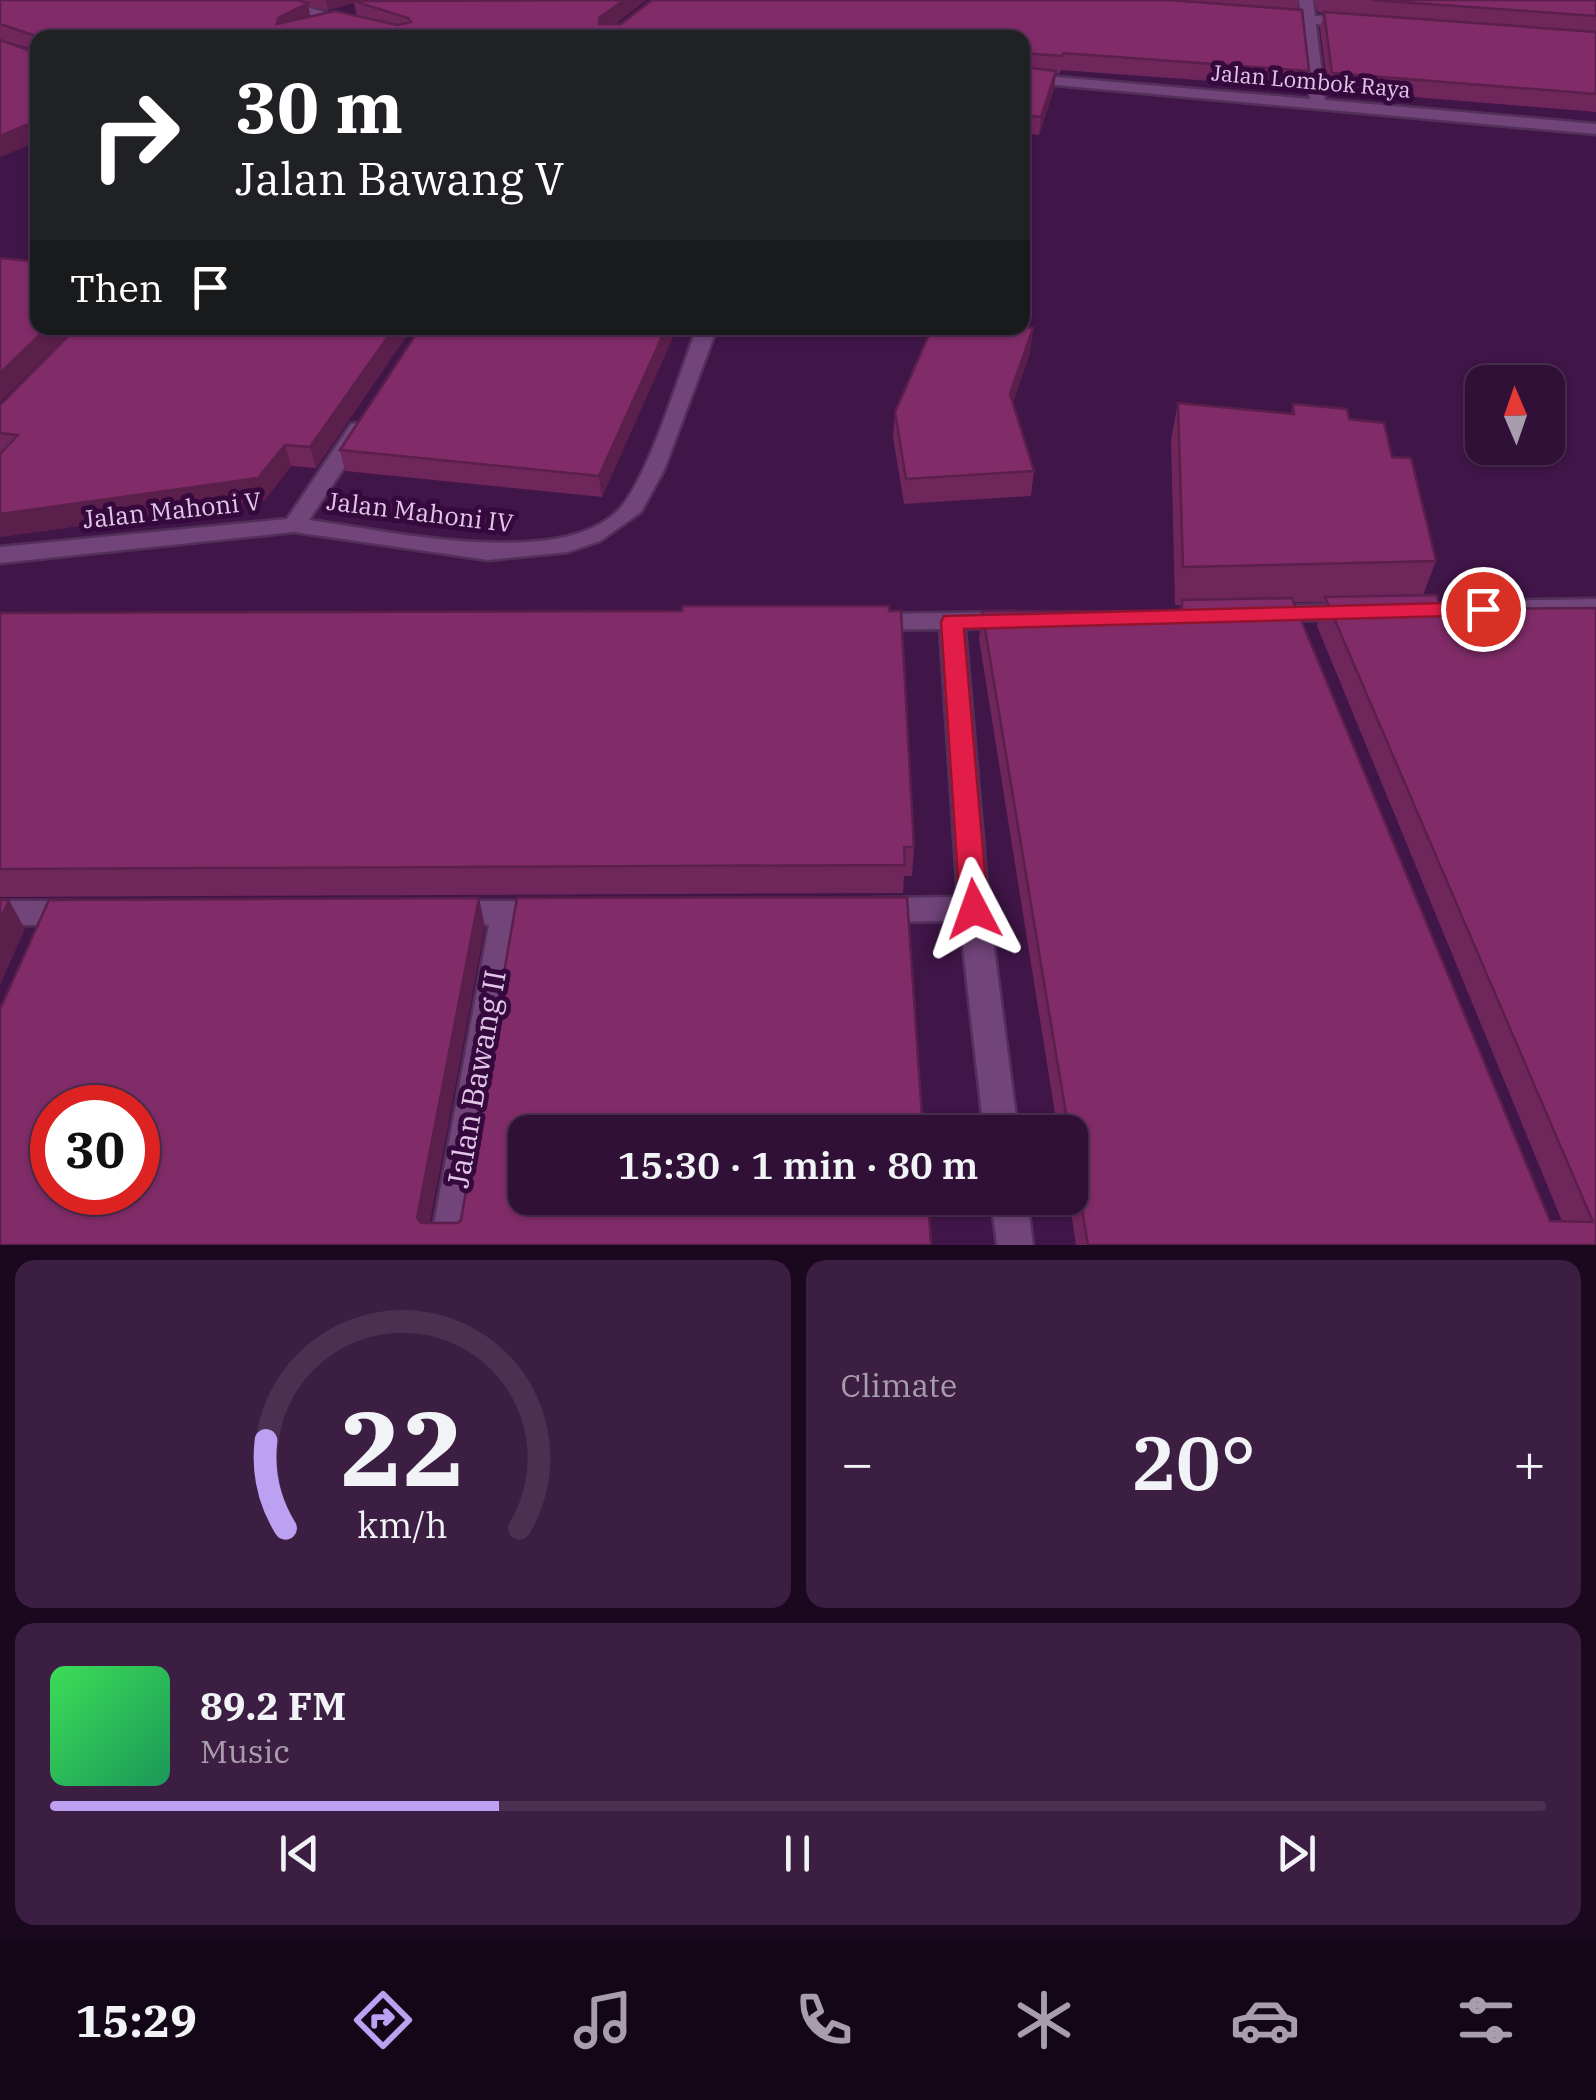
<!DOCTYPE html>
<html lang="en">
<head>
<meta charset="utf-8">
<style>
	:root { --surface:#301036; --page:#3c1e42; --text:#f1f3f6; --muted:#a89dad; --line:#4b3051; --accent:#bca0f2 }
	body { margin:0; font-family:"IBM Plex Serif",serif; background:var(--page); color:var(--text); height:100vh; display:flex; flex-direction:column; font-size:38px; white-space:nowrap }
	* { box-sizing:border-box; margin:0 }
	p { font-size:32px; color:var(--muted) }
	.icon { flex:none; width:55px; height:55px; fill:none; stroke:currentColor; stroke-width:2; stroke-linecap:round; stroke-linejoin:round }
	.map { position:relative; height:1245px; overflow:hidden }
	.drawer { display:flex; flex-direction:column; gap:15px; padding:15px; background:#1a091e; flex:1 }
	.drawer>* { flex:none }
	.guide { position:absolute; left:30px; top:30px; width:1000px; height:305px; border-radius:20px; box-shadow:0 2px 8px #0004,0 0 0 2px var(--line); background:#202124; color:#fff; overflow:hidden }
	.needle { width:65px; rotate:358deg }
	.fabs { position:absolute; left:1465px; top:365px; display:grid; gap:20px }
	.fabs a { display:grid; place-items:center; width:100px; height:100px; border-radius:20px; background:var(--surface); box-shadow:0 2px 8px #0004,0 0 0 2px var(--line); font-size:50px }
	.speed { position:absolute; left:30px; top:1085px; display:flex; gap:20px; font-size:50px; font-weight:700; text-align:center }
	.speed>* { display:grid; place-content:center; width:130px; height:130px; border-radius:50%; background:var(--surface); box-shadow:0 2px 8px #0004,0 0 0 2px var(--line); line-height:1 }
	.speed .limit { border:15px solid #d22; background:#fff; color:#111 }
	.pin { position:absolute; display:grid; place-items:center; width:85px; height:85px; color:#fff; margin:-42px; border:5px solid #fff; border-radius:50%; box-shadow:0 2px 10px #0007 }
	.me { position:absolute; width:110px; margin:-55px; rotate:356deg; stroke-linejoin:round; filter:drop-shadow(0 0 8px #0008) }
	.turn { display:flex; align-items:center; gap:35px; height:210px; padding:0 40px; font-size:45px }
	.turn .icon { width:130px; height:130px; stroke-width:2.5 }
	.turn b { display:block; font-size:70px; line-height:85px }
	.then { display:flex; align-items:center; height:95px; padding:0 40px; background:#0003; gap:20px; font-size:38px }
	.big { font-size:75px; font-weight:600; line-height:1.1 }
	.drawer .card { flex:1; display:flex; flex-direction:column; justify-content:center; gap:15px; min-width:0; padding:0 35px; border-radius:20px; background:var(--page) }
	.drawer .dial { align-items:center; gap:0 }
	.dial svg { height:260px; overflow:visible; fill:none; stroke:var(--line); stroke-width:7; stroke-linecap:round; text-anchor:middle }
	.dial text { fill:var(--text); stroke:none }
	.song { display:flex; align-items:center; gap:30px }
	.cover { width:120px; height:120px; border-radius:15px; background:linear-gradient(135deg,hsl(130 70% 55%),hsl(150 70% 35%)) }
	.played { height:10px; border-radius:5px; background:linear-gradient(90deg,var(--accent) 30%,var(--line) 30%) }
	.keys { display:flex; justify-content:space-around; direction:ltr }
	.heat { display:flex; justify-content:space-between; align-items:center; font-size:55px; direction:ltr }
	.drawer .tiles { flex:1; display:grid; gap:15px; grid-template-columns:1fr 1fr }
	.card:last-child { grid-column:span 2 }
	.trip { position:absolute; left:508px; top:1115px; width:580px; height:100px; border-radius:20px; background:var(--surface); box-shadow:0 2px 8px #0004,0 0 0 2px var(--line); font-weight:600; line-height:100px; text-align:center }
	.dock { display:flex; height:160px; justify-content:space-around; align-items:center; background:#130616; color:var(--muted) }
	.dock .icon { width:70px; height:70px }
	.dock .selected { color:var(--accent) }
	.dock b { font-size:45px; color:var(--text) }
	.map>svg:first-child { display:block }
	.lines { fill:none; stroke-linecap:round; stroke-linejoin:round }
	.street-casing { stroke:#523059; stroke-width:5 }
	.street { fill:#71447a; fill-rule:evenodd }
	.wall { fill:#6f265a; fill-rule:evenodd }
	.shaded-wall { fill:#5a1f4a }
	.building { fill:#812c69; stroke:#5a1f4a; stroke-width:2.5; fill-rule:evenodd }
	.route { fill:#e11d48; stroke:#92132f; stroke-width:2.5 }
	.labels { text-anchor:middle; stroke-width:10; stroke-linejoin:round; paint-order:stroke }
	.far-street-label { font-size:22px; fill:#e1c7e6; stroke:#35093d }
	.street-label { font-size:25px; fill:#e1c7e6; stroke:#35093d }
	.near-street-label { font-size:30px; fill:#e1c7e6; stroke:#35093d }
</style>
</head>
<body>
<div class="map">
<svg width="1596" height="1245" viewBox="0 0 1596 1245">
	<rect width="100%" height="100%" fill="#401548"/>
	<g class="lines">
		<defs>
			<path id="street" d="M 262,0 L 284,0 L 410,38 L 386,38 Z
				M 1299,0 L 1313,0 L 1315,16 L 1357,19 L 1364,23 L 1357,27 L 1316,24 L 1325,100 L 1596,124 L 1596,134 L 1022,82 L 1022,74 L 1310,99 L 1302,23 L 1265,17 L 1272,13 L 1301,15 Z
				M 697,328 L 717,328 L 664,470 L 641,512 L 600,541 L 568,552 L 488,560 L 294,532 L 0,563 L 0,547 L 287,519 L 351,424 L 359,423 L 370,429 L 309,520 C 385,530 567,573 622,506 C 651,470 679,374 697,328 Z
				M 1596,599 L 1596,615 L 1490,617 L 1478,609 L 1490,601 Z
				M 1355,604 L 1364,606 L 1367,612 L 1364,618 L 1265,622 L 1253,614 L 1265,606 Z
				M 1015,612 L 1027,620 L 1024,626 L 965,629 L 989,909 L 1018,1132 L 984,1132 L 960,921 L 875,922 L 864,919 L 860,910 L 864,901 L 875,898 L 958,897 L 940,629 L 870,630 L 858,622 L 870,614 Z
				M 0,901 L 75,901 L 86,904 L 90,913 L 86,922 L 75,925 L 0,925 Z
				M 450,901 L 545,901 L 556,904 L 560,913 L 556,922 L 520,925 L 466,1245 L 430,1245 L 489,925 L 439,922 L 435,913 L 439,904 Z
				M 991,1198 L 1027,1198 L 1033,1245 L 997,1245 Z"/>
		</defs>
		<!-- street casing -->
		<use href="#street" class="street-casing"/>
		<!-- street -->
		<use href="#street" class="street"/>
	</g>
	<!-- wall -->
	<path class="wall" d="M 0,0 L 646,0 L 615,24 L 621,24 L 652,0 L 1299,0 L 1297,10 L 1309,71 L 1305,88 L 1061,70 L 1059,74 L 1056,73 L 1054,89 L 1039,135 L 1022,133 L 1022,38 L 38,38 L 38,141 L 0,157 L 0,40 L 31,51 L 33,49 L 0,40 ZM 354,3 L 357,16 L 310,17 L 308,6 L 328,10 Z
		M 1314,0 L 1596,0 L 1596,112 L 1328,90 L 1320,28 L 1324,13 L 1318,12 Z
		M 76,328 L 412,328 L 316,468 L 291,466 L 265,500 L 0,537 L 0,405 Z
		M 677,328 L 602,497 L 345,471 L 340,450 Z
		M 1033,328 L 1030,352 L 1013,402 L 1034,471 L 1031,496 L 904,504 L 893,437 L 895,412 Z
		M 1178,403 L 1291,414 L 1293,404 L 1349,419 L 1392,457 L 1436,561 L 1423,595 L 1440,609 L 1596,608 L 1596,1245 L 1076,1245 L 1069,1198 L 1070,1132 L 1058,1132 L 979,639 L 982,611 L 1179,611 L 1181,605 L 1175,605 L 1171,440 ZM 1294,602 L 1324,602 L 1317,626 L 1562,1221 L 1550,1221 Z
		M 0,613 L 914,847 L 912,876 L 904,876 L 903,893 L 0,897 Z"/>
	<!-- shaded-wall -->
	<path class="shaded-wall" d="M 326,0 L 367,0 L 354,1 L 354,3 L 328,10 Z
		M 624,0 L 646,0 L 601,35 L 600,38 L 599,18 Z
		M 308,3 L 311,20 L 277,24 L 278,18 Z
		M 1056,71 L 1054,89 L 1039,135 L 1041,117 Z
		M 38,120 L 38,141 L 0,157 L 0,136 Z
		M 47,328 L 76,328 L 0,402 L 0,373 Z
		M 394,328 L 412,328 L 316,468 L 310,447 Z
		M 666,328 L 677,328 L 602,497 L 599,476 Z
		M 1033,328 L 1030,352 L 1008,418 L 1010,394 Z
		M 285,445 L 291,466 L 265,500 L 0,537 L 0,514 Z
		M 479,898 L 485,927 L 426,1244 L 417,1218 Z
		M 9,900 L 25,929 L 0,985 L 0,920 Z"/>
	<!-- building -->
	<path class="building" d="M 0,0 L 297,0 L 308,3 L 278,18 L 277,24 L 335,11 L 397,25 L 411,22 L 408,18 L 354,1 L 624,0 L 599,18 L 599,24 L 621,24 L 652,0 L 1168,0 L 1302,10 L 1309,71 L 1063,53 L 1062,56 L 1024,53 L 1022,55 L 1022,38 L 870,38 L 800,31 L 796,38 L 38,38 L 38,120 L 0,136 L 0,40 L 31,51 L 36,47 L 33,35 L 0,24 Z
		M 1372,0 L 1596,0 L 1596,16 Z
		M 1324,12 L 1596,32 L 1596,94 L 1332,73 Z
		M 1022,67 L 1056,71 L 1041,117 L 1022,115 Z
		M 0,258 L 38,262 L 38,328 L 47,328 L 0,373 Z
		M 1022,327 L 1033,328 L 1010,394 L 1034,471 L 906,479 L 895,412 L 932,328 Z
		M 76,328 L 394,328 L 310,447 L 285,445 L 258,478 L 0,514 L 0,454 L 18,435 L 0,433 L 0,405 Z
		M 420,328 L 666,328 L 599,476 L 340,450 Z
		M 1178,403 L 1294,414 L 1293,404 L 1347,409 L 1349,419 L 1384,423 L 1392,457 L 1411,458 L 1436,561 L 1183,567 Z
		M 1437,595 L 1440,609 L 1596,608 L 1596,1245 L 1088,1245 L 982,611 L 1182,611 L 1182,600 L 1292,598 L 1550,1221 L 1593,1222 L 1325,597 Z
		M 683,606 L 889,606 L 889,611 L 901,611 L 914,847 L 904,847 L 905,865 L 0,869 L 0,613 L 682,611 Z
		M 907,897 L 923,1132 L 525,1132 L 525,1198 L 928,1198 L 931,1245 L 0,1245 L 0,1009 L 49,900 L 479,898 L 417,1218 L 421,1223 L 458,1223 L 461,1220 L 517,898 ZM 52,1108 L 138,1108 L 138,1192 L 52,1192 Z
		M 0,900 L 9,900 L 0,920 Z"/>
	<!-- route -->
	<path class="route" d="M 1483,602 L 1495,609 L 1491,615 L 964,629 L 988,909 L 984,917 L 974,920 L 964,917 L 960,909 L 941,622 L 944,616 Z"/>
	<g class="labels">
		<!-- far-street labels -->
		<g class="far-street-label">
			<text transform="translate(1311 81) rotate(5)" y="8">Jalan Lombok Raya</text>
		</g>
		<!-- street labels -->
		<g class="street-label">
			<text transform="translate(172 510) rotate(-6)" y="9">Jalan Mahoni V</text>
			<text transform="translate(420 512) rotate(7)" y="9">Jalan Mahoni IV</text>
		</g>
		<!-- near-street labels -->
		<g class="near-street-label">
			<text transform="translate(477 1079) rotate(-80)" y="10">Jalan Bawang II</text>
		</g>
	</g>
</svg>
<div class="fabs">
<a><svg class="needle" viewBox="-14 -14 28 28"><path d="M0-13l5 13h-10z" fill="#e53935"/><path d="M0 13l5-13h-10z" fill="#a89dad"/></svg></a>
</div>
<div class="speed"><div class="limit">30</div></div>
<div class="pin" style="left:1483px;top:609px;background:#d93025"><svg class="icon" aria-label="arrive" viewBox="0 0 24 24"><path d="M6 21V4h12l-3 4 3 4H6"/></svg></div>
<svg class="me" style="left:974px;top:909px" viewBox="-20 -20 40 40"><path d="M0-17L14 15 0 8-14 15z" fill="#e11d48" stroke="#fff" stroke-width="4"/></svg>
<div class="trip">15:30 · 1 min · 80 m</div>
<div class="guide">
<div class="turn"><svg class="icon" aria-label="right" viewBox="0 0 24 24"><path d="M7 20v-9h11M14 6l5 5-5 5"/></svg><div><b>30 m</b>Jalan Bawang V</div></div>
<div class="then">Then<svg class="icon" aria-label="arrive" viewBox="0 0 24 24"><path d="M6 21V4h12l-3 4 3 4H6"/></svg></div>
</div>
</div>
<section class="drawer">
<div class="tiles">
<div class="card dial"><svg viewBox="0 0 100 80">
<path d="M14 69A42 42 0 1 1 86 69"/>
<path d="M14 69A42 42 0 0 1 8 42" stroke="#bca0f2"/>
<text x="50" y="56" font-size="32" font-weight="700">22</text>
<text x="50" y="72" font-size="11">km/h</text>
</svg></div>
<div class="card"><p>Climate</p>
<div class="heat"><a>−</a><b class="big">20°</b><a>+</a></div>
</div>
<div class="card">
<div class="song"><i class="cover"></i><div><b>89.2 FM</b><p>Music</p></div></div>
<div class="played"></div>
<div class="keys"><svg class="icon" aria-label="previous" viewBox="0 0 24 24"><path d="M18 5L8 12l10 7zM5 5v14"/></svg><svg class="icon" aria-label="pause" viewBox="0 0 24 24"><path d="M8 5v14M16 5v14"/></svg><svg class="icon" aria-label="next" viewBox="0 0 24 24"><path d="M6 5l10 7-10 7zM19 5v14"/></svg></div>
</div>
</div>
</section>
<nav class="dock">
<b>15:29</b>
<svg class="icon selected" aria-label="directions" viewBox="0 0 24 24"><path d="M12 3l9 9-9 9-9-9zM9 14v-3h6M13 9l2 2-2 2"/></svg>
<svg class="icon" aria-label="music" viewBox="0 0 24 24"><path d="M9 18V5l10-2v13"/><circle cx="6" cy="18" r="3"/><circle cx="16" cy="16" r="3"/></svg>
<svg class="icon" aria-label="phone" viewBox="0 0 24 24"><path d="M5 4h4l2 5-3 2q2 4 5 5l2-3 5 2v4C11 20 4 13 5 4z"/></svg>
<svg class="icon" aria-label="climate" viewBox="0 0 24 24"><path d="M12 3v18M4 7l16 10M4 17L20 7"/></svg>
<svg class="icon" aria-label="car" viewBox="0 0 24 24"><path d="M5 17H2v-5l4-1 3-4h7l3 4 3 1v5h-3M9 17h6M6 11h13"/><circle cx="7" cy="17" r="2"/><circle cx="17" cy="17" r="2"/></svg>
<svg class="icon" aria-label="filters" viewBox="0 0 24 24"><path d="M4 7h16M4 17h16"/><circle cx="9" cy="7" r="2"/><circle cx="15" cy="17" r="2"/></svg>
</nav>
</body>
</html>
